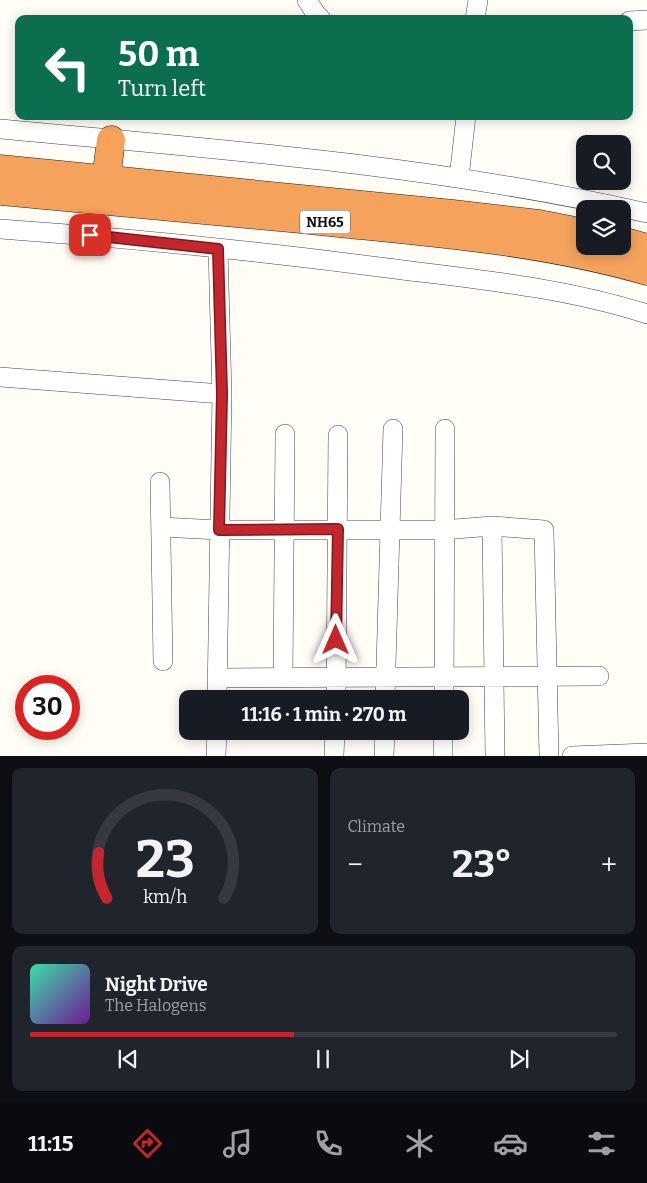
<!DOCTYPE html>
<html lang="en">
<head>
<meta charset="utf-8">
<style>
	:root { --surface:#171b24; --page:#20242c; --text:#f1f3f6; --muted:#9ea1a6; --line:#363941; --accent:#c4262e }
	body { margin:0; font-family:Bitter,serif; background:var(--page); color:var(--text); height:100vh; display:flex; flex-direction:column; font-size:19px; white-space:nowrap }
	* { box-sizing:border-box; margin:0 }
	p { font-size:16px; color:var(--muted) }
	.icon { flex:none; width:28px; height:28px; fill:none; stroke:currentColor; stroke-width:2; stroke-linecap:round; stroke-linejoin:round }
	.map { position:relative; height:756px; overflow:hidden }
	.sheet { display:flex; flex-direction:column; gap:12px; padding:12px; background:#0d0f14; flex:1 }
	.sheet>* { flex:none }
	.guide { position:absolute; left:15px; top:15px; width:618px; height:105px; border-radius:10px; box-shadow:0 2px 12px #0003; background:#0b6e4f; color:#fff; overflow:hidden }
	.buttons { position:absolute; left:576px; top:135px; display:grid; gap:10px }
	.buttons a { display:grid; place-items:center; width:55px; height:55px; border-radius:10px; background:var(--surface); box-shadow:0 2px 12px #0003; font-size:25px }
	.speed { position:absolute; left:15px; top:675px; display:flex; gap:10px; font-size:25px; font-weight:700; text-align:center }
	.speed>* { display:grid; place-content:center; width:65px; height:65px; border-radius:50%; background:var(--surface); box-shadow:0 2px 12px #0003; line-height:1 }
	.speed .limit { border:8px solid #d22; background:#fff; color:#111 }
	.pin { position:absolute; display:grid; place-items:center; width:42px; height:42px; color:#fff; margin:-21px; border-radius:10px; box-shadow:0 2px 8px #0006 }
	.me { position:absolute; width:55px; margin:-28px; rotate:0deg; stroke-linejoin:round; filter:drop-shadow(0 0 4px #0008) }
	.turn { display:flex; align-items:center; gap:18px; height:105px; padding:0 20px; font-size:22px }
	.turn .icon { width:65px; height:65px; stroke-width:2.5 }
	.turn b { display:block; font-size:35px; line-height:42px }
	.big { font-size:38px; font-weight:700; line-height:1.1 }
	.sheet .card { flex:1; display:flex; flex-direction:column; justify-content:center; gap:8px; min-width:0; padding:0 18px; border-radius:10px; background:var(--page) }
	.sheet .dial { align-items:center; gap:0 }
	.dial svg { height:130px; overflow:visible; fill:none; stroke:var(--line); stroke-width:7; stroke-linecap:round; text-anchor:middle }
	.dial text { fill:var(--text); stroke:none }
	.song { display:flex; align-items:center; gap:15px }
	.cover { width:60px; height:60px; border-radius:8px; background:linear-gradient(135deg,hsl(160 70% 55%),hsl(280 70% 35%)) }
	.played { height:5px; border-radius:2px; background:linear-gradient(90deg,var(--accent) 45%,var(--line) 45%) }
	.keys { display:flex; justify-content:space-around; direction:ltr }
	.heat { display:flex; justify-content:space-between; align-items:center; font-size:28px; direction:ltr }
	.sheet .tiles { flex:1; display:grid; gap:12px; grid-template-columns:1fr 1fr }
	.card:last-child { grid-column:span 2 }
	.trip { position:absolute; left:179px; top:690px; width:290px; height:50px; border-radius:10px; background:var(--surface); box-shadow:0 2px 12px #0003; font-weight:700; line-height:50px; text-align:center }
	.dock { display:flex; height:80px; justify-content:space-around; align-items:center; background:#090b0e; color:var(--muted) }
	.dock .icon { width:35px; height:35px }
	.dock .on { color:var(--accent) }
	.dock b { font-size:22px; color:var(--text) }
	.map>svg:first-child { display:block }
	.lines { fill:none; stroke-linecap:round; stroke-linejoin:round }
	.minor-casing { stroke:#444; stroke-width:20 }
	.highway-casing { stroke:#222; stroke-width:29 }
	.minor { stroke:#fff; stroke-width:19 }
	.highway { stroke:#f5a25d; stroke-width:28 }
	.route-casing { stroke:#7f191e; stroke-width:12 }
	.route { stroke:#c4262e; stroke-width:9 }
	.labels { text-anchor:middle; stroke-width:5; stroke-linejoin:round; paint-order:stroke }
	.shield { fill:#fff; stroke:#585858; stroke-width:1 }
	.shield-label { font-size:14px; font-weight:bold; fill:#111 }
</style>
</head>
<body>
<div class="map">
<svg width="647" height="756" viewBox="0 0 647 756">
	<rect width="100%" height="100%" fill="#fffdf5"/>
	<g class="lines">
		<defs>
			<path id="minor" d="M 307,0 L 316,14 L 321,19
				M 475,19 L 478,0
				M 629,21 L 647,20
				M 0,129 C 217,149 434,165 647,213
				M 459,178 L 466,116
				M 0,229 C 129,238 258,251 387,268 C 474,279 563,287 647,314
				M 0,377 L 222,394
				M 160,482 L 163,661
				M 492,526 L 495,756
				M 161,527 L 219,530 L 443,530 L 492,526 L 544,530 L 549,756
				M 218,678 L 599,676
				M 283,678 L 285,434
				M 217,699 L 222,394 L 218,249
				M 336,699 L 338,435
				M 385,699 L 393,429
				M 444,699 L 445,429
				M 216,756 L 217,731
				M 334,756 L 335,731
				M 384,756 L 385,731
				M 443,756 L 443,731
				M 572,756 L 647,753"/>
			<path id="highway" d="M 0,169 L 453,214 L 539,224 L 585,233
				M 106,180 L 111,140
				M 0,191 C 117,202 233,212 349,224 C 450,234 550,243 647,271
				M 622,241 L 647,248"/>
		</defs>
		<!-- minor casing -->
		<use href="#minor" class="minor-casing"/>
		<!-- highway casing -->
		<use href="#highway" class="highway-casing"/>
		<!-- minor -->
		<use href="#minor" class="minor"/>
		<!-- highway -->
		<use href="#highway" class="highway"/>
	</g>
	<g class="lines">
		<defs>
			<path id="route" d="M 90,235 L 218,249 L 222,394 L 219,530 L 338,529 L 336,640"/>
		</defs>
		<!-- route casing -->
		<use href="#route" class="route-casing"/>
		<!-- route -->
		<use href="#route" class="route"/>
	</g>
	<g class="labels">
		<!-- shield labels -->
		<rect class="shield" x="300" y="210.5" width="50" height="23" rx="4"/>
		<g class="shield-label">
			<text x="325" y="227">NH65</text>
		</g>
	</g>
</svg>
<div class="buttons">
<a><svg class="icon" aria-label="search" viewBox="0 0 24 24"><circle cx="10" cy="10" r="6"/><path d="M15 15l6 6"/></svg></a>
<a><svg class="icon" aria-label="layers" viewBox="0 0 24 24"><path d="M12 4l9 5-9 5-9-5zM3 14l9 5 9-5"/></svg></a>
</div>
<div class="speed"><div class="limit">30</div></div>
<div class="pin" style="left:90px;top:235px;background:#d93025"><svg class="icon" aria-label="arrive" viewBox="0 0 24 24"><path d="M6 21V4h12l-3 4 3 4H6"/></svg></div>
<svg class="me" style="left:336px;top:640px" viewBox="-20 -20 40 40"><path d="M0-17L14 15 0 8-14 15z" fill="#c4262e" stroke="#fff" stroke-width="4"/></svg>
<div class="trip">11:16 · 1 min · 270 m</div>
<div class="guide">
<div class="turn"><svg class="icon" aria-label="left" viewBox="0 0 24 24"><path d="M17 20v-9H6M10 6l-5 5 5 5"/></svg><div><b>50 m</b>Turn left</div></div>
</div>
</div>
<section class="sheet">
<div class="tiles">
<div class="card dial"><svg viewBox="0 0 100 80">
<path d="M14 69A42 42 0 1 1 86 69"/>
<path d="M14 69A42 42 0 0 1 9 41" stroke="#c4262e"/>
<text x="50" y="56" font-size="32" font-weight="700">23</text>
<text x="50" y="72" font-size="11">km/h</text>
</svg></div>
<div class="card"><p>Climate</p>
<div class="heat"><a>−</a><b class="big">23°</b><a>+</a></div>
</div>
<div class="card">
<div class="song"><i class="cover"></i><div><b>Night Drive</b><p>The Halogens</p></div></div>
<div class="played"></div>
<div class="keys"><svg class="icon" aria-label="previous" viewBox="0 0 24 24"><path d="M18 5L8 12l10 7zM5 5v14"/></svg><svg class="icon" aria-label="pause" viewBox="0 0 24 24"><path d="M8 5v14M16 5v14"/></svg><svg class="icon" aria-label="next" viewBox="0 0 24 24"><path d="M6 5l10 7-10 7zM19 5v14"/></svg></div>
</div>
</div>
</section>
<nav class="dock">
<b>11:15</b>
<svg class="icon on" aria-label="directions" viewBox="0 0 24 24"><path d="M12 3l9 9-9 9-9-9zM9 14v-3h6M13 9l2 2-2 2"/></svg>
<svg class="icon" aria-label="music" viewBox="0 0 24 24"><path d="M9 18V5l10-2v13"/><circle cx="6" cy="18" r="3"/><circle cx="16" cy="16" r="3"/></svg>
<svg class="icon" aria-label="phone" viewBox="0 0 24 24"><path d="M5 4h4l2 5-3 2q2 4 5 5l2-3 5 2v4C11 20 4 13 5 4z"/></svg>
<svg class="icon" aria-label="climate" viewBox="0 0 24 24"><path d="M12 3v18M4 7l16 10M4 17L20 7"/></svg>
<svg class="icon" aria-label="car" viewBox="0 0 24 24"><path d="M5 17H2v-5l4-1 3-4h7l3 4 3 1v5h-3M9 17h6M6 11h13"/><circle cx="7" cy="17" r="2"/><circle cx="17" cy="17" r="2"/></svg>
<svg class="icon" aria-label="filters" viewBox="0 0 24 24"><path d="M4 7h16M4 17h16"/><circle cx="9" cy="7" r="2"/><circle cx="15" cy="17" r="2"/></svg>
</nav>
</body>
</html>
